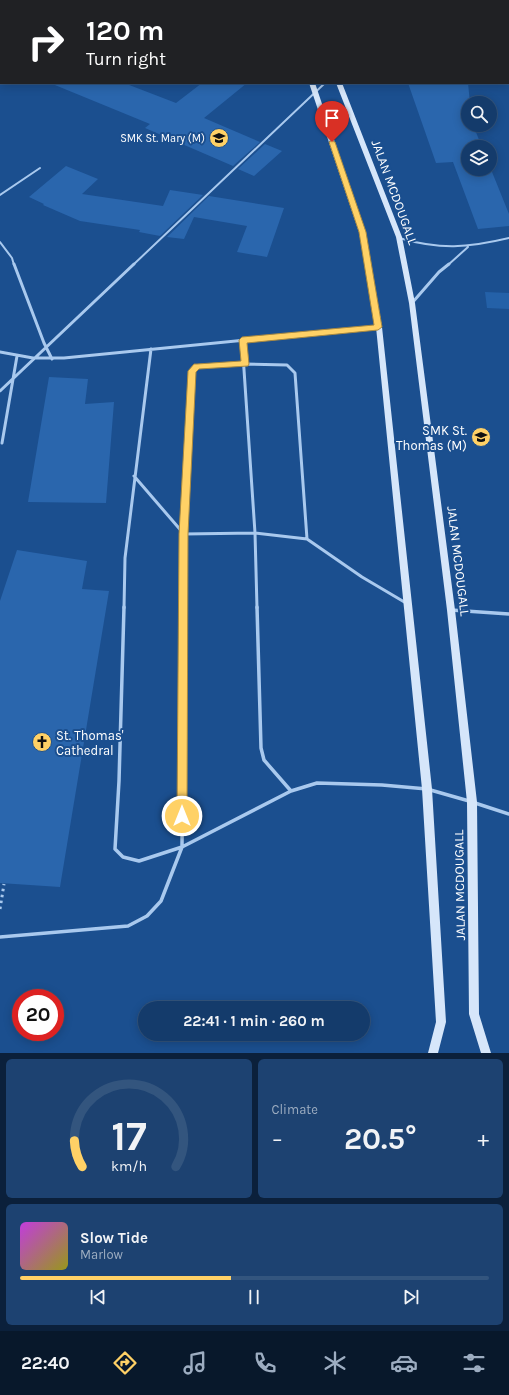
<!DOCTYPE html>
<html lang="en">
<head>
<meta charset="utf-8">
<style>
	:root { --surface:#143b6b; --page:#1d4271; --text:#f1f3f6; --muted:#9dadc1; --line:#33557e; --accent:#ffd166 }
	body { margin:0; font-family:Karla,sans-serif; background:var(--page); color:var(--text); height:100vh; display:flex; flex-direction:column; font-size:15px; white-space:nowrap }
	* { box-sizing:border-box; margin:0 }
	p { font-size:13px; color:var(--muted) }
	.icon { flex:none; width:22px; height:22px; fill:none; stroke:currentColor; stroke-width:2; stroke-linecap:round; stroke-linejoin:round }
	.map { position:relative; height:1053px; overflow:hidden }
	.details { display:flex; flex-direction:column; gap:6px; padding:6px; background:#0b203b; flex:1 }
	.details>* { flex:none }
	.guide { position:absolute; left:0px; top:0px; width:509px; height:84px; box-shadow:0 2px 10px #0003,0 0 0 1px var(--line); background:#202124; color:#fff; overflow:hidden }
	.tools { position:absolute; left:461px; top:96px; display:grid; gap:8px }
	.tools a { display:grid; place-items:center; width:36px; height:36px; border-radius:50%; background:var(--surface); box-shadow:0 2px 10px #0003,0 0 0 1px var(--line); font-size:20px }
	.speed { position:absolute; left:12px; top:989px; display:flex; gap:8px; font-size:20px; font-weight:700; text-align:center }
	.speed>* { display:grid; place-content:center; width:52px; height:52px; border-radius:50%; background:var(--surface); box-shadow:0 2px 10px #0003,0 0 0 1px var(--line); line-height:1 }
	.speed .limit { border:6px solid #d22; background:#fff; color:#111 }
	.pin { position:absolute; display:grid; place-items:center; width:34px; height:34px; color:#fff; margin:-41px -17px; border-radius:50% 50% 50% 0; rotate:-45deg; box-shadow:0 0 4px #0007 }
	.pin .icon { rotate:45deg }
	.me { position:absolute; width:44px; margin:-22px; rotate:0deg; stroke-linejoin:round; filter:drop-shadow(0 0 3px #0008) }
	.turn { display:flex; align-items:center; gap:14px; height:84px; padding:0 20px; font-size:18px }
	.turn .icon { width:52px; height:52px; stroke-width:2.5 }
	.turn b { display:block; font-size:28px; line-height:34px }
	.big { font-size:30px; font-weight:700; line-height:1.1 }
	.details .tile { flex:1; display:flex; flex-direction:column; justify-content:center; gap:6px; min-width:0; padding:0 14px; border-radius:6px; background:var(--page) }
	.details .dial { align-items:center; gap:0 }
	.dial svg { height:104px; overflow:visible; fill:none; stroke:var(--line); stroke-width:7; stroke-linecap:round; text-anchor:middle }
	.dial text { fill:var(--text); stroke:none }
	.song { display:flex; align-items:center; gap:12px }
	.cover { width:48px; height:48px; border-radius:6px; background:linear-gradient(135deg,hsl(290 70% 55%),hsl(60 70% 35%)) }
	.played { height:4px; border-radius:2px; background:linear-gradient(90deg,var(--accent) 45%,var(--line) 45%) }
	.keys { display:flex; justify-content:space-around; direction:ltr }
	.heat { display:flex; justify-content:space-between; align-items:center; font-size:22px; direction:ltr }
	.details .tiles { flex:1; display:grid; gap:6px; grid-template-columns:1fr 1fr }
	.tile:last-child { grid-column:span 2 }
	.trip { position:absolute; left:138px; top:1001px; width:232px; height:40px; border-radius:20px; background:var(--surface); box-shadow:0 2px 10px #0003,0 0 0 1px var(--line); font-weight:700; line-height:40px; text-align:center }
	.tabs { display:flex; height:64px; justify-content:space-around; align-items:center; background:#08182b; color:var(--muted) }
	.tabs .icon { width:28px; height:28px }
	.tabs .current { color:var(--accent) }
	.tabs b { font-size:18px; color:var(--text) }
	.map>svg:first-child { display:block }
	.green { fill:#2461a8 }
	.building { fill:#2a66ad }
	.lines { fill:none; stroke-linecap:round; stroke-linejoin:round }
	.path { stroke:#a9c9ee; stroke-width:3; stroke-dasharray:2.5 3.5; stroke-linecap:butt }
	.service-far2 { stroke:#a9c9ee; stroke-width:2 }
	.service-far1 { stroke:#a9c9ee; stroke-width:3 }
	.service { stroke:#a9c9ee; stroke-width:3.5 }
	.secondary { fill:#d6e6fa; fill-rule:evenodd }
	.route { fill:#ffd166; stroke:#a68842 }
	.labels { text-anchor:middle; stroke-width:4; stroke-linejoin:round; paint-order:stroke }
	.far-poi-label { font-size:11px; fill:#fff; stroke:#1b4f8f; text-anchor:end }
	.street-label { font-size:13px; fill:#fff; stroke:#1b4f8f }
	.poi-label { font-size:13px; fill:#fff; stroke:#1b4f8f; text-anchor:end }
</style>
</head>
<body>
<div class="map">
<svg width="509" height="1053" viewBox="0 0 509 1053">
	<rect width="100%" height="100%" fill="#1b4f8f"/>
	<!-- green -->
	<path class="green" d="M 485,292 L 509,293 L 509,309 L 487,308 Z"/>
	<!-- building -->
	<path class="building" d="M 50,83 L 124,83 L 176,103 L 202,83 L 247,83 L 204,118 L 260,142 L 233,166 L 145,128 L 150,124 Z
		M 408,83 L 468,83 L 470,103 L 468,103 L 468,125 L 473,125 L 482,147 L 468,147 L 468,169 L 490,169 L 490,167 L 509,214 L 509,226 L 478,229 L 453,162 L 436,163 Z
		M 265,144 L 282,151 L 254,176 L 238,169 Z
		M 66,166 L 98,179 L 82,194 L 163,206 L 170,190 L 203,195 L 160,236 L 139,232 L 140,230 L 80,221 L 43,205 L 44,204 L 29,197 Z
		M 209,196 L 284,208 L 267,257 L 237,252 L 247,226 L 194,217 L 184,239 L 167,237 Z
		M 49,377 L 88,379 L 85,404 L 114,402 L 106,503 L 28,502 Z
		M 17,550 L 87,561 L 82,589 L 109,591 L 60,887 L 0,883 L 0,601 Z"/>
	<g class="lines">
		<!-- path -->
		<path class="path" d="M 0,909 L 4,884"/>
		<!-- service-far2 -->
		<path class="service-far2" d="M 247,0 L 264,1
			M 0,195 L 40,168
			M 399,238 C 441,250 467,248 509,238
			M 0,242 L 12,258 L 14,265
			M 133,265 L 325,83
			M 448,265 L 468,247"/>
		<!-- service-far1 -->
		<path class="service-far1" d="M 14,264 L 44,343 L 52,359
			M 412,303 L 439,272 L 449,264
			M 242,340 L 255,533 L 257,608
			M 0,352 L 33,358 L 64,358 L 379,327
			M 0,391 L 134,264
			M 2,443 L 17,356
			M 134,476 L 184,534 L 255,533 L 307,539 L 362,577 L 406,603
			M 124,608 L 125,558 L 151,349
			M 184,608 L 184,534 L 192,371 L 197,366 L 245,364 L 287,365 L 295,373 L 307,539"/>
		<!-- service -->
		<path class="service" d="M 124,607 L 119,781 L 115,849 L 123,857 L 139,861 L 182,847 L 291,791 L 317,783 L 382,785 L 427,789 L 469,801
			M 257,607 L 261,748 L 264,760 L 291,791
			M 451,610 L 509,614
			M 475,803 L 509,814
			M 0,937 L 128,926 L 147,916 L 161,901 L 182,847 L 184,607"/>
		<!-- secondary -->
		<path class="secondary" d="M 281,0 L 287,0 L 287,1 L 281,1 Z
			M 304,0 L 310,0 L 311,1 L 305,1 Z
			M 309,83 L 315,83 L 365,232 L 382,327 L 432,789 L 446,1022 L 438,1053 L 428,1053 L 436,1022 L 422,789 L 376,327 L 359,232 Z
			M 336,83 L 342,83 L 402,237 L 415,303 L 455,610 L 477,802 L 479,1014 L 491,1053 L 481,1053 L 469,1014 L 467,802 L 447,610 L 409,303 L 396,237 Z"/>
	</g>
	<!-- route -->
	<path class="route" d="M 332,140 L 335,142 L 366,232 L 382,327 L 378,330 L 247,343 L 249,364 L 248,366 L 199,369 L 196,372 L 188,534 L 187,816 L 186,820 L 182,821 L 178,820 L 177,816 L 179,534 L 188,371 L 194,364 L 197,364 L 241,361 L 239,340 L 242,337 L 374,325 L 359,232 L 329,142 Z"/>
	<!-- icons -->
	<defs>
		<symbol id="school-disc" viewBox="-11 -11 22 22"><circle r="9.5" fill="#ffd166" stroke="#1b4f8f"/><path d="M0-5L7-2L0 1L-7-2ZM-4 1L0 2.5L4 1V4Q0 6-4 4Z" fill="#111"/></symbol>
		<symbol id="church-disc" viewBox="-11 -11 22 22"><circle r="9.5" fill="#ffd166" stroke="#1b4f8f"/><path d="M-1.2-6h2.4v3.5h3.3v2.4h-3.3V6h-2.4V-.1h-3.3v-2.4h3.3Z" fill="#111"/></symbol>
	</defs>
	<g fill-rule="evenodd">
		<use href="#school-disc" x="208" y="127" width="22" height="22"/>
		<use href="#school-disc" x="470" y="426" width="22" height="22"/>
		<use href="#church-disc" x="31" y="731" width="22" height="22"/>
	</g>
	<g class="labels">
		<!-- far-poi labels -->
		<g class="far-poi-label">
			<text x="205" y="142">SMK St. Mary (M)</text>
		</g>
		<!-- street labels -->
		<g class="street-label">
			<text transform="translate(395 192) rotate(70)" y="5">JALAN MCDOUGALL</text>
			<text transform="translate(459 561) rotate(83)" y="5">JALAN MCDOUGALL</text>
			<text transform="translate(459 885) rotate(-91)" y="5">JALAN MCDOUGALL</text>
		</g>
		<!-- poi labels -->
		<g class="poi-label">
			<text x="467" y="435">SMK St.<tspan x="467" dy="15">Thomas (M)</tspan></text>
			<text x="56" y="740" text-anchor="start">St. Thomas'<tspan x="56" dy="15">Cathedral</tspan></text>
		</g>
	</g>
</svg>
<div class="tools">
<a><svg class="icon" aria-label="search" viewBox="0 0 24 24"><circle cx="10" cy="10" r="6"/><path d="M15 15l6 6"/></svg></a>
<a><svg class="icon" aria-label="layers" viewBox="0 0 24 24"><path d="M12 4l9 5-9 5-9-5zM3 14l9 5 9-5"/></svg></a>
</div>
<div class="speed"><div class="limit">20</div></div>
<div class="pin" style="left:332px;top:142px;background:#d93025"><svg class="icon" aria-label="arrive" viewBox="0 0 24 24"><path d="M6 21V4h12l-3 4 3 4H6"/></svg></div>
<svg class="me" style="left:182px;top:816px" viewBox="-20 -20 40 40"><circle r="17" fill="#ffd166" stroke="#fff" stroke-width="3"/><path d="M0-11L8 9 0 5-8 9z" fill="#fff"/></svg>
<div class="trip">22:41 · 1 min · 260 m</div>
<div class="guide">
<div class="turn"><svg class="icon" aria-label="right" viewBox="0 0 24 24"><path d="M7 20v-9h11M14 6l5 5-5 5"/></svg><div><b>120 m</b>Turn right</div></div>
</div>
</div>
<section class="details">
<div class="tiles">
<div class="tile dial"><svg viewBox="0 0 100 80">
<path d="M14 69A42 42 0 1 1 86 69"/>
<path d="M14 69A42 42 0 0 1 8 49" stroke="#ffd166"/>
<text x="50" y="56" font-size="32" font-weight="700">17</text>
<text x="50" y="72" font-size="11">km/h</text>
</svg></div>
<div class="tile"><p>Climate</p>
<div class="heat"><a>−</a><b class="big">20.5°</b><a>+</a></div>
</div>
<div class="tile">
<div class="song"><i class="cover"></i><div><b>Slow Tide</b><p>Marlow</p></div></div>
<div class="played"></div>
<div class="keys"><svg class="icon" aria-label="previous" viewBox="0 0 24 24"><path d="M18 5L8 12l10 7zM5 5v14"/></svg><svg class="icon" aria-label="pause" viewBox="0 0 24 24"><path d="M8 5v14M16 5v14"/></svg><svg class="icon" aria-label="next" viewBox="0 0 24 24"><path d="M6 5l10 7-10 7zM19 5v14"/></svg></div>
</div>
</div>
</section>
<nav class="tabs">
<b>22:40</b>
<svg class="icon current" aria-label="directions" viewBox="0 0 24 24"><path d="M12 3l9 9-9 9-9-9zM9 14v-3h6M13 9l2 2-2 2"/></svg>
<svg class="icon" aria-label="music" viewBox="0 0 24 24"><path d="M9 18V5l10-2v13"/><circle cx="6" cy="18" r="3"/><circle cx="16" cy="16" r="3"/></svg>
<svg class="icon" aria-label="phone" viewBox="0 0 24 24"><path d="M5 4h4l2 5-3 2q2 4 5 5l2-3 5 2v4C11 20 4 13 5 4z"/></svg>
<svg class="icon" aria-label="climate" viewBox="0 0 24 24"><path d="M12 3v18M4 7l16 10M4 17L20 7"/></svg>
<svg class="icon" aria-label="car" viewBox="0 0 24 24"><path d="M5 17H2v-5l4-1 3-4h7l3 4 3 1v5h-3M9 17h6M6 11h13"/><circle cx="7" cy="17" r="2"/><circle cx="17" cy="17" r="2"/></svg>
<svg class="icon" aria-label="filters" viewBox="0 0 24 24"><path d="M4 7h16M4 17h16"/><circle cx="9" cy="7" r="2"/><circle cx="15" cy="17" r="2"/></svg>
</nav>
</body>
</html>
